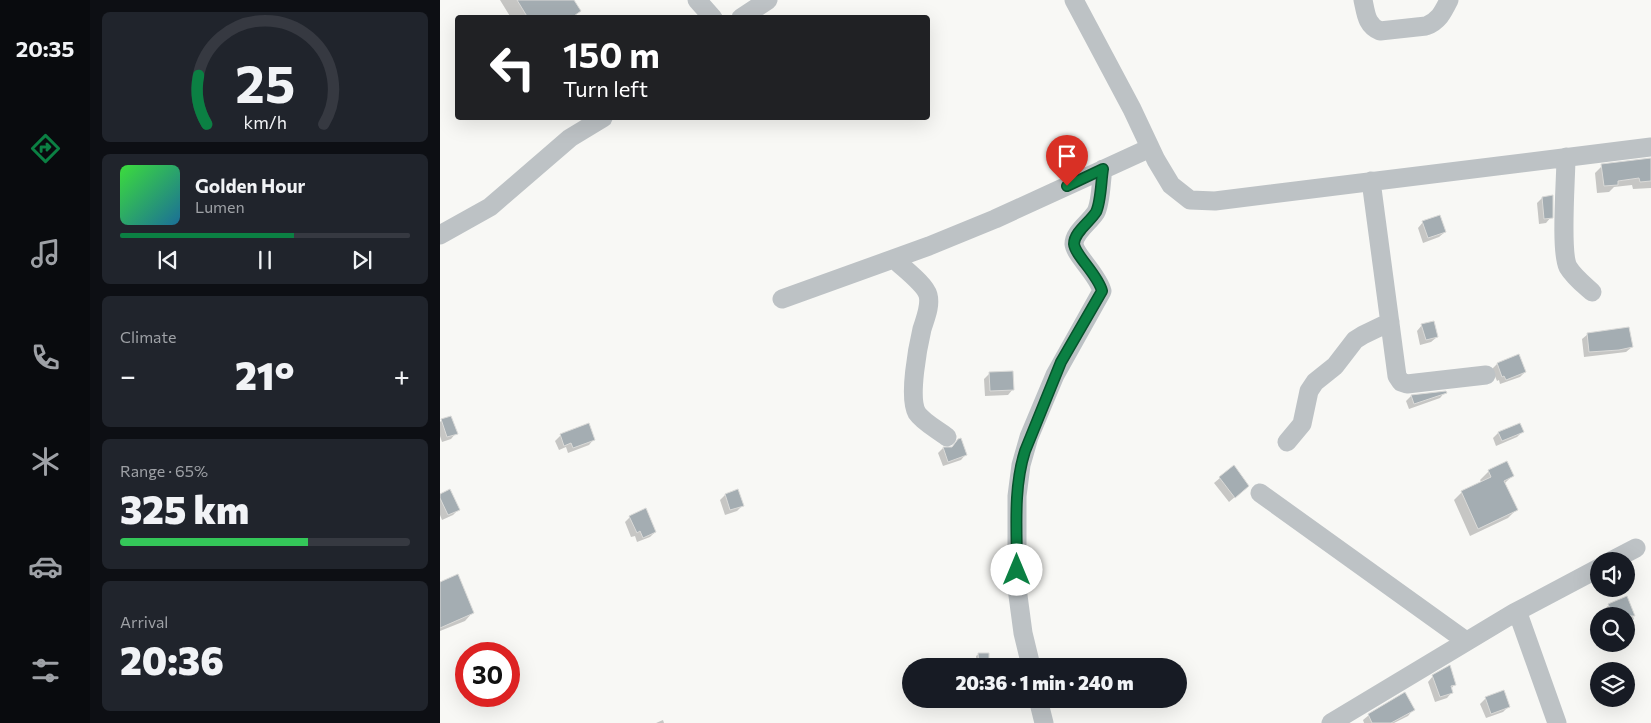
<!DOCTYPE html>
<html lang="en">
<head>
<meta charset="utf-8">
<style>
	:root { --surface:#171b24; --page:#20242c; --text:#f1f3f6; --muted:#9ea1a6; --line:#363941; --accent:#0b8043 }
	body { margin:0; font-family:Commissioner,sans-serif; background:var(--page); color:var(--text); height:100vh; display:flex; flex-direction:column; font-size:19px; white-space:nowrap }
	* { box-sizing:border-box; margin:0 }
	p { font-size:16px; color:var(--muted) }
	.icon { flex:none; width:28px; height:28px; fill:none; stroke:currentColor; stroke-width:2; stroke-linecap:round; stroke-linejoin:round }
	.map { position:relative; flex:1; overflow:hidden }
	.side { display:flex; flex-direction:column; gap:12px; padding:12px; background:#0d0f14; width:350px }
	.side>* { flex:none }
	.guide { position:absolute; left:15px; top:15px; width:475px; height:105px; border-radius:5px; box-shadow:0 5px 20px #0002; background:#202124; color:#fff; overflow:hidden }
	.tools { position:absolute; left:1150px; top:552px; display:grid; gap:10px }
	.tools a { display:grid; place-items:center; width:45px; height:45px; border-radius:50%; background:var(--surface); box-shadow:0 5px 20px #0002; font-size:25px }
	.speed { position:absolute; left:15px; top:642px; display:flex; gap:10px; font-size:25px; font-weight:700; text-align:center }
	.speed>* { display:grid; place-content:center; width:65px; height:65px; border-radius:50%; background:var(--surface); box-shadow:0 5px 20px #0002; line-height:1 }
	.speed .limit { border:8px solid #d22; background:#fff; color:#111 }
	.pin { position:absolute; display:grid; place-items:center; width:42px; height:42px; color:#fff; margin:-51px -21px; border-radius:50% 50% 50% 0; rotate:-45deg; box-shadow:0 0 5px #0007 }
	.pin .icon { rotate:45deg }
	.me { position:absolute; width:55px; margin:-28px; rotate:0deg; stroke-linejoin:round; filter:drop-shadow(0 0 4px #0008) }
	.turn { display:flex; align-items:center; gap:18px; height:105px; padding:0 25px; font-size:22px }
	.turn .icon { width:65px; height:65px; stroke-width:2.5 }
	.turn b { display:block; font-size:35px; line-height:42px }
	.big { font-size:38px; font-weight:800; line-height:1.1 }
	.side .widget { flex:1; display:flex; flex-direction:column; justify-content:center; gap:8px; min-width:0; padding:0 18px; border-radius:8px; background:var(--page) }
	.side .dial { align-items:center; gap:0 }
	.dial svg { height:130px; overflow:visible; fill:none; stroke:var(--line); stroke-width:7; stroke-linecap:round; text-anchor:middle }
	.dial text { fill:var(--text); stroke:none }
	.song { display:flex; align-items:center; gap:15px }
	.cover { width:60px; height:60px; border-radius:8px; background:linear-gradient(135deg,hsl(120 70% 55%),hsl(200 70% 35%)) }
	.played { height:5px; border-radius:2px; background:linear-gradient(90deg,var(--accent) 60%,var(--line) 60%) }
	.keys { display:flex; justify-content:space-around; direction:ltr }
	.heat { display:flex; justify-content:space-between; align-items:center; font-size:28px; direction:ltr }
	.charge { height:8px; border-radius:4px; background:linear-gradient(90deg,#34c759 65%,var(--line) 0) }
	.trip { position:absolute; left:462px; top:658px; width:285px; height:50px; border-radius:25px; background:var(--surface); box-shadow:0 5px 20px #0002; font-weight:800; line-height:50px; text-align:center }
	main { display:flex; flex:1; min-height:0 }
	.dock { display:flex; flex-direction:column; width:90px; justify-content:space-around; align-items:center; background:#090b0e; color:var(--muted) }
	.dock .icon { width:35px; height:35px }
	.dock .on { color:var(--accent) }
	.dock b { font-size:22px; color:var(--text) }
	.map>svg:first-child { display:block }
	.shadow { fill:#0003 }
	.building { fill:#a4adb2; stroke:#dadad8 }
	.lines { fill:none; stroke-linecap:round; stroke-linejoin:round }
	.minor { stroke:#bdc2c5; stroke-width:19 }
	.route-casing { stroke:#07532c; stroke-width:12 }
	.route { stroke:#0b8043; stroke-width:9 }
</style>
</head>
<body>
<main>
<nav class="dock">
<b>20:35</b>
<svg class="icon on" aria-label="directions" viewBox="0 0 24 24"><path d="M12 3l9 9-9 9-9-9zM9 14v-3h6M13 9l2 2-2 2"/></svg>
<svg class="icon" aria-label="music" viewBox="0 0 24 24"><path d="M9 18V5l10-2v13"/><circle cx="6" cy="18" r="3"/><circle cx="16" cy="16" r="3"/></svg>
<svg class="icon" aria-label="phone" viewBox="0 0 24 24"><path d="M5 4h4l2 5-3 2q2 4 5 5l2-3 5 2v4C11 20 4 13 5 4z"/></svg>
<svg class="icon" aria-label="climate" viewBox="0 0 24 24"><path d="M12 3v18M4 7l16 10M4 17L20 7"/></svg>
<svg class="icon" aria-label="car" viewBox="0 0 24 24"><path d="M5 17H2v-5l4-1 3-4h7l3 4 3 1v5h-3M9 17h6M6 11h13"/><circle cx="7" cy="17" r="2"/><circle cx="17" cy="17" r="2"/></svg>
<svg class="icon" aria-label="filters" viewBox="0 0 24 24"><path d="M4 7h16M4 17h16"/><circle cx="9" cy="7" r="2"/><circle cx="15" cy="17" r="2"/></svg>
</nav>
<section class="side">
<div class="widget dial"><svg viewBox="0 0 100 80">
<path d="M14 69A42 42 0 1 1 86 69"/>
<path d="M14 69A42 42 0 0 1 9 39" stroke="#0b8043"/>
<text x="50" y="56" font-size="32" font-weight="700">25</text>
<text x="50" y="72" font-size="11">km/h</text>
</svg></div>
<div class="widget">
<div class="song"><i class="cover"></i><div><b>Golden Hour</b><p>Lumen</p></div></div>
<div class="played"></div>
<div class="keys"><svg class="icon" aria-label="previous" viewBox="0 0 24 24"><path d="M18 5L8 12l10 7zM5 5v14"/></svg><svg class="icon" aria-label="pause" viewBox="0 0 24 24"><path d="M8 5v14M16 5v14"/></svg><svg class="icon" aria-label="next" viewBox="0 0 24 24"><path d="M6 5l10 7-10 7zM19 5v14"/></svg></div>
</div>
<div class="widget"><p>Climate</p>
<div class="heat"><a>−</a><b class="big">21°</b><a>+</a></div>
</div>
<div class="widget"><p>Range · 65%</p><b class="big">325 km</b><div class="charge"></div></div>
<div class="widget"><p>Arrival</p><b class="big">20:36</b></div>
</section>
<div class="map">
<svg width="1211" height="723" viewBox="0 0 1211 723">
	<rect width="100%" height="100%" fill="#f8f8f5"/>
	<!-- shadow -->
	<path class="shadow" d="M 60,0 L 133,0 L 139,11 L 133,18 L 71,18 Z
		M 1211,160 L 1211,188 L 1193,189 L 1192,185 L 1174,187 L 1169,192 L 1157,193 L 1155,173 L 1162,166 Z
		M 1102,198 L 1111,217 L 1106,223 L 1099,224 L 1097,203 Z
		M 983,222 L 1005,232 L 999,237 L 983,243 L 978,228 Z
		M 982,325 L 997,337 L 991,342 L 980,345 L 977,331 Z
		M 1148,334 L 1192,347 L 1186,352 L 1144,357 L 1142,339 Z
		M 1057,364 L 1085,372 L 1080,377 L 1060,384 L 1059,380 L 1057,381 L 1052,369 Z
		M 549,374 L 573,389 L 568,395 L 545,396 L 544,379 Z
		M 1005,392 L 1000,398 L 969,409 L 966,401 L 971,396 Z
		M 2,420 L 16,433 L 11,439 L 2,442 L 0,436 L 0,422 Z
		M 1083,431 L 1077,437 L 1056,446 L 1053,438 L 1058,433 Z
		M 121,435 L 154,439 L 149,445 L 128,453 L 126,447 L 119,450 L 115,441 Z
		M 503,448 L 511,448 L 526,454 L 521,460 L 503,466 L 498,453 Z
		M 1067,463 L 1072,476 L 1064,484 L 1076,510 L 1068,518 L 1030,536 L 1014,500 L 1022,492 L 1042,483 L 1040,480 L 1049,471 Z
		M 793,467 L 802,491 L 789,502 L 774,483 Z
		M 297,490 L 303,505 L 297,511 L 285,515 L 280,500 L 285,495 Z
		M 0,495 L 18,510 L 13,515 L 2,520 L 0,515 Z
		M 190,517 L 215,532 L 210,537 L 197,542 L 195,536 L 191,537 L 185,522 Z
		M 0,583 L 33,612 L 25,621 L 0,631 Z
		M 1186,598 L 1194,619 L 1189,624 L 1186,625 L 1186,616 L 1166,616 L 1163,610 L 1169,605 Z
		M 539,654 L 548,665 L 547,666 L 537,666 L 536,656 Z
		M 993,676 L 1015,684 L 1011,689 L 1012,692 L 1007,698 L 995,702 L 988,682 Z
		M 1046,698 L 1069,706 L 1063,712 L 1046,718 L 1040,704 Z
		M 973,710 L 968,716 L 954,723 L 924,723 L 923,720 L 929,715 Z
		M 223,720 L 224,723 L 216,723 Z"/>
	<!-- building -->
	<path class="building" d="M 77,0 L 134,0 L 141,11 L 131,18 L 88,18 Z
		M 1211,158 L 1211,181 L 1200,182 L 1199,178 L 1178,181 L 1178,185 L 1164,186 L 1161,164 Z
		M 1113,195 L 1113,218 L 1104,219 L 1102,197 Z
		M 1000,215 L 1006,232 L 988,238 L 982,221 Z
		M 994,321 L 998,337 L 986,340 L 981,324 Z
		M 1189,327 L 1193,347 L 1179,350 L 1149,352 L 1147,333 Z
		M 1079,354 L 1086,372 L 1066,380 L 1064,376 L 1062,377 L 1057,363 Z
		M 573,371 L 574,390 L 550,391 L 549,372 Z
		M 1006,391 L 1007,393 L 974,404 L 971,395 Z
		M 11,416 L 18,434 L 7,437 L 1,419 Z
		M 149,423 L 155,440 L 133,448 L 131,443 L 124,446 L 120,434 Z
		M 1080,423 L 1084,432 L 1062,441 L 1058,432 Z
		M 521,438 L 527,455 L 508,462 L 503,447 L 512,447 L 518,439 Z
		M 1067,461 L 1074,476 L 1064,481 L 1078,510 L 1038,529 L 1021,491 L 1051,477 L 1048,470 Z
		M 794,465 L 809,486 L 795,498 L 779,477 Z
		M 10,489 L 20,510 L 8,515 L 0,498 L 0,494 Z
		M 298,489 L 304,506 L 290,510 L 285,494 Z
		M 206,508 L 216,532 L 203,538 L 200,531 L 197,533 L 189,516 Z
		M 18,574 L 34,613 L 0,628 L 0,582 Z
		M 1187,596 L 1195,616 L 1173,616 L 1168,604 Z
		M 538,653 L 549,653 L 549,665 L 539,666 Z
		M 1010,665 L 1016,685 L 1011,686 L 1013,693 L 1000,697 L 992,675 Z
		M 1064,690 L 1070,707 L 1051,714 L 1045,697 Z
		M 965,692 L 975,710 L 951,723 L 932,723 L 928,714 Z"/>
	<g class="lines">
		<!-- minor -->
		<path class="minor" d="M 257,0 L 273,18
			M 634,0 L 692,109 L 716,160 L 731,185 L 750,200 L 775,201 L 1211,147
			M 923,0 C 926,13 926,25 940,31 L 986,26 C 999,21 1003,12 1009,0
			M 301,18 L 328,0
			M 1126,157 C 1126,179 1120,251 1128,267 C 1134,277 1143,284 1152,292
			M 931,181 L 957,376 L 961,382 L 967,384 L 1046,375
			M 0,235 L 50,207 L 130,138 L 163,118
			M 454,259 C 463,268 485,284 488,295 C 491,306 485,319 482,329 C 478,346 468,398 477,413 C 483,422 498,430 507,437
			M 342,299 L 489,246 L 555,219 L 710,148
			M 847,442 L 862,424 L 869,391 L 875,382 L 895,366 L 915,340 L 923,335 L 950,322
			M 820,493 L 1026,641
			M 1171,561 L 1196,548
			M 1074,613 L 1159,568
			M 591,666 L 583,633 L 577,588 L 577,496 L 581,465 L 589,437 L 615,375 L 662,291 C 658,275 635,255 634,244 C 634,232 650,222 656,212 C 661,202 661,181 663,169
			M 598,699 L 604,723
			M 891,723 L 1074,613 L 1080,619 L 1117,723"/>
	</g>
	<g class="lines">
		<defs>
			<path id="route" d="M 577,570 C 577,530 573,489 585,451 L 621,362 L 662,291 C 658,275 635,255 634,244 C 634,232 650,222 656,212 C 661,202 661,181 663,169 L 627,186"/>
		</defs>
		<!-- route casing -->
		<use href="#route" class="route-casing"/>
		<!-- route -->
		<use href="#route" class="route"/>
	</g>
</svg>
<div class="tools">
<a><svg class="icon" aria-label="sound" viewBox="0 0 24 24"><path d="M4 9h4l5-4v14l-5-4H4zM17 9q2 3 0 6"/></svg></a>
<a><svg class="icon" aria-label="search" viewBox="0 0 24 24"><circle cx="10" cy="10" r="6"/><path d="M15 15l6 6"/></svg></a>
<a><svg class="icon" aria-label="layers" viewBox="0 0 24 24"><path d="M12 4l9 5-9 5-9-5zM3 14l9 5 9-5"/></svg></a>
</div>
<div class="speed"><div class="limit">30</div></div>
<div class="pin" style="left:627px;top:186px;background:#d93025"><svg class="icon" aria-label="arrive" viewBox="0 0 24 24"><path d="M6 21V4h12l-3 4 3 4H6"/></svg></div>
<svg class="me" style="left:577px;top:570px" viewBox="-20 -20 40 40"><circle r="19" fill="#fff"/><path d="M0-13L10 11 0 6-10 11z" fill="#0b8043"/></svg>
<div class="trip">20:36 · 1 min · 240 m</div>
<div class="guide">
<div class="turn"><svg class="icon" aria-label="left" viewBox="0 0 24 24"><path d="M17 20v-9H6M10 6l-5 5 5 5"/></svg><div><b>150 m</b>Turn left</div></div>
</div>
</div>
</main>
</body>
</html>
